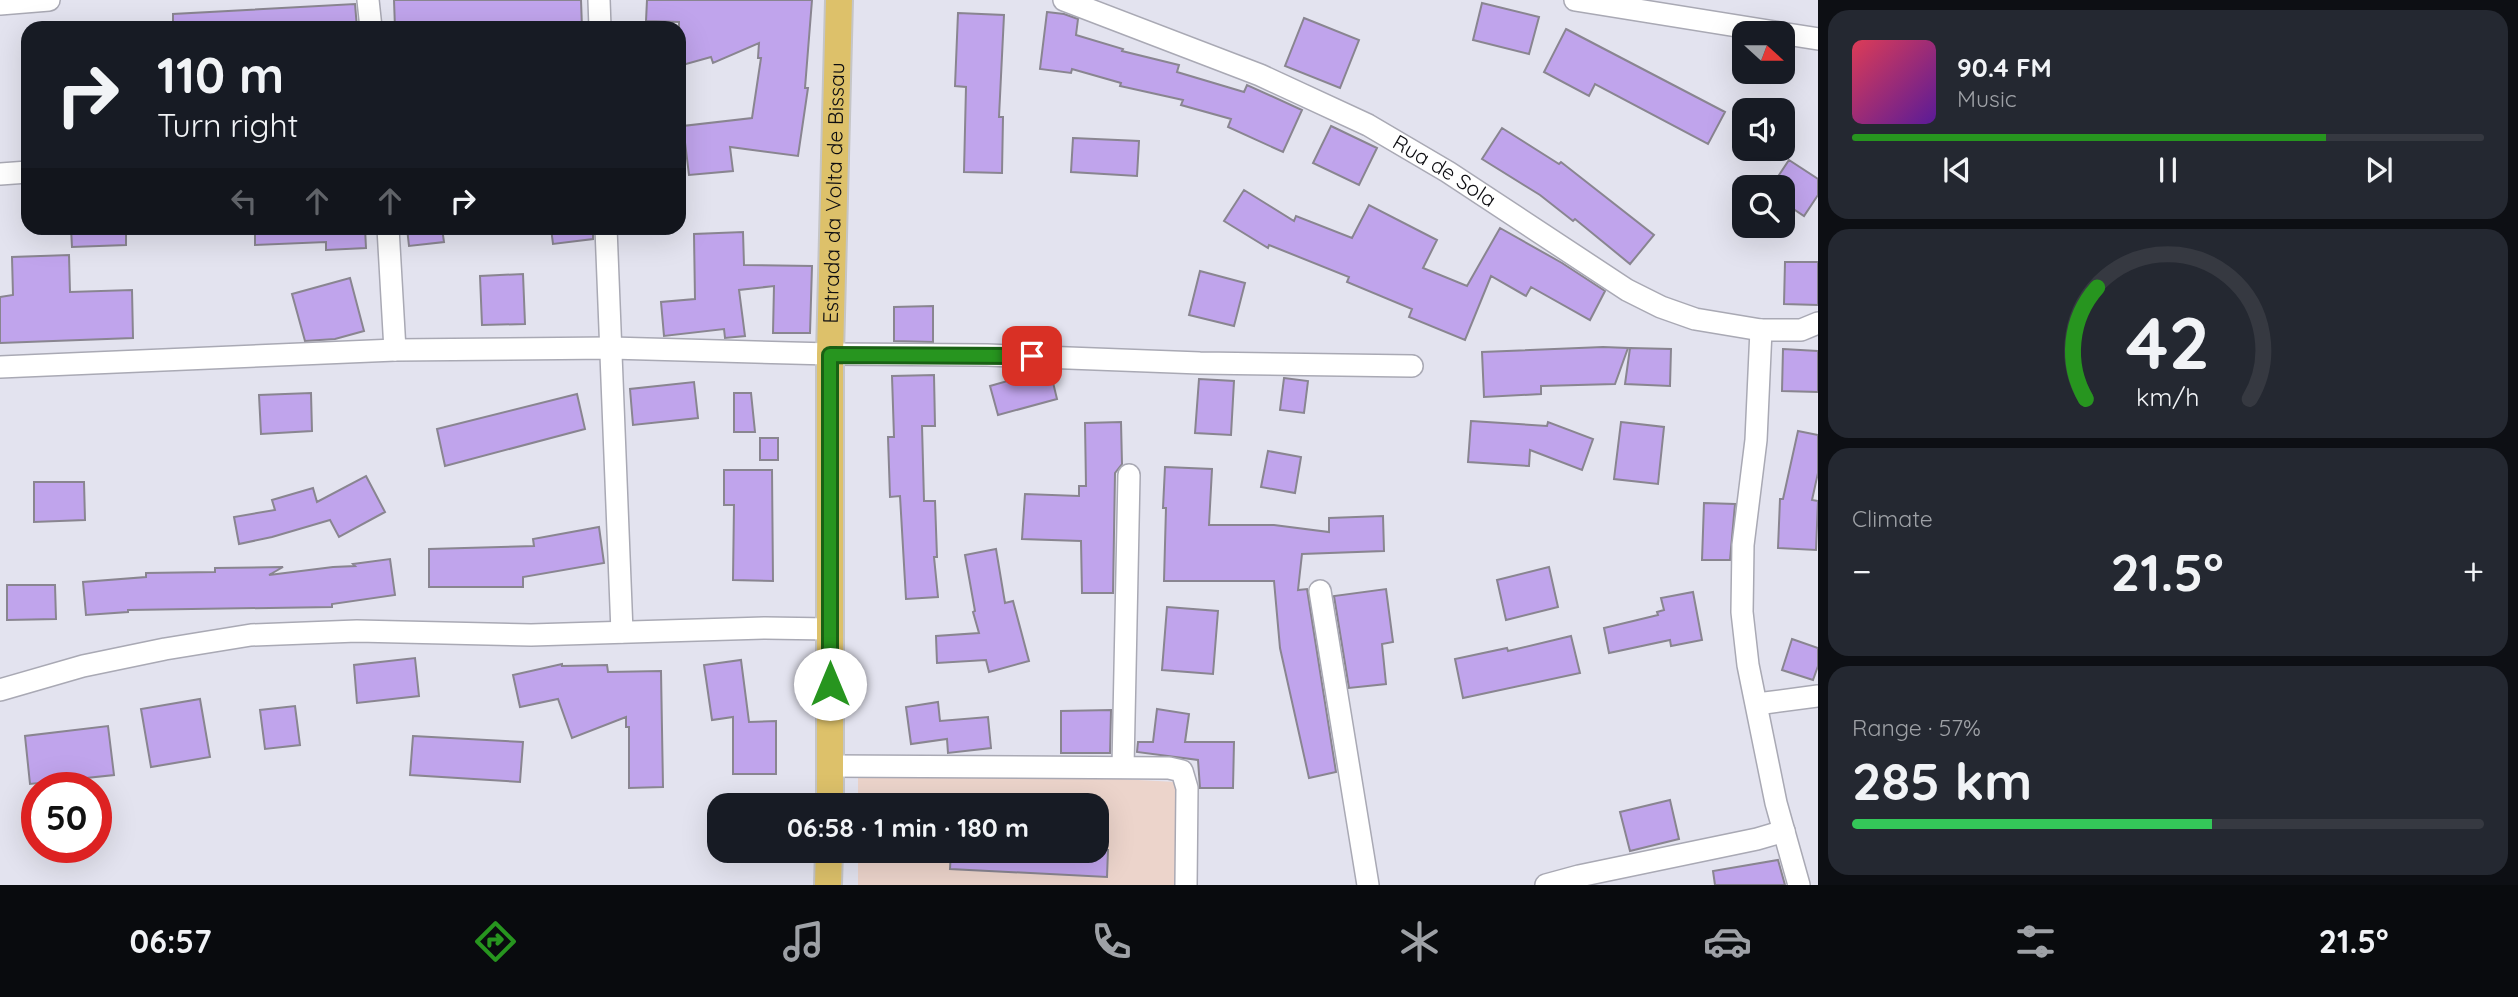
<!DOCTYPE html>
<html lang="en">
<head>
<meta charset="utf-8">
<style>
	:root { --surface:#171b24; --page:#242831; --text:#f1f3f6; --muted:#9ea1a6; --line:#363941; --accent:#27951f }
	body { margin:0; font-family:Quicksand,sans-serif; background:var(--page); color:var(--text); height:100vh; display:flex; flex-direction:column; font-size:26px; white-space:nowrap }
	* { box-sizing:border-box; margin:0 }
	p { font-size:23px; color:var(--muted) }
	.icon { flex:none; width:38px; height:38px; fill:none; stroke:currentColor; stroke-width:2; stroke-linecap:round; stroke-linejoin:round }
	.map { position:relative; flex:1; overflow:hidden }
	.panel { display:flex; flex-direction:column; gap:10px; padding:10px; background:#0d0f14; width:700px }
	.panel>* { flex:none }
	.top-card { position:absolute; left:21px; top:21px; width:665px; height:214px; border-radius:21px; box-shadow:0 7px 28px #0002; background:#171b24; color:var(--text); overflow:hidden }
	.needle { width:46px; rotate:111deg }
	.tools { position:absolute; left:1732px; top:21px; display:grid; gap:14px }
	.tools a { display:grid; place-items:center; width:63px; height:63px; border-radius:14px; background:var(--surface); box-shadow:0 7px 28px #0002; font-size:35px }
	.speed { position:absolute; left:21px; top:772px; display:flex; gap:14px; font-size:35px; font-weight:700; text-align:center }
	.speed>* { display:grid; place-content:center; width:91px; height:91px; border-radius:50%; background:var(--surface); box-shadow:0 7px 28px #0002; line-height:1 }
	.speed .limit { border:10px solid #d22; background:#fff; color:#111 }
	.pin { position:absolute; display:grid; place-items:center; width:60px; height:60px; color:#fff; margin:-30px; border-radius:14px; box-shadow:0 4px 10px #0006 }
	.me { position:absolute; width:77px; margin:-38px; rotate:0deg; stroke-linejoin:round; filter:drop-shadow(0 0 5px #0008) }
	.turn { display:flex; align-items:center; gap:24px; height:147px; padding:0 21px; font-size:32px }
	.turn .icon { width:91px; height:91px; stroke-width:2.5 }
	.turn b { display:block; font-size:49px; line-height:60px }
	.lanes { display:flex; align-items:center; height:66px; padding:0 21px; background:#0003; justify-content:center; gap:35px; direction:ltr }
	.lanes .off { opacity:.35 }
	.big { font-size:52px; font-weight:700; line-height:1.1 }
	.panel .card { flex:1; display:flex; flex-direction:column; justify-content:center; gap:10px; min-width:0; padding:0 24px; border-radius:21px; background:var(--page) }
	.panel .dial { align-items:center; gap:0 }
	.dial svg { height:182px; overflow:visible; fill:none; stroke:var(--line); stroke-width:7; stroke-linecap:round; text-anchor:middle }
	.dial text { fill:var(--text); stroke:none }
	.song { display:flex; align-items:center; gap:21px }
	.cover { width:84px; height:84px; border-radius:10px; background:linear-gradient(135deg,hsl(350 70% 55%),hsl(270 70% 35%)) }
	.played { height:7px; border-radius:4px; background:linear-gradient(90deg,var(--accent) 75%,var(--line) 75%) }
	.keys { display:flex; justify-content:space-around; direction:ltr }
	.heat { display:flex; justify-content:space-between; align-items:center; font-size:38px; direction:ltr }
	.charge { height:10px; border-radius:5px; background:linear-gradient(90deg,#34c759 57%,var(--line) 0) }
	.trip { position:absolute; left:707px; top:793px; width:402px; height:70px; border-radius:21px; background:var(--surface); box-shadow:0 7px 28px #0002; font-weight:700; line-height:70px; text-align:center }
	.tab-bar { display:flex; height:112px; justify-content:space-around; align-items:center; background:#090b0e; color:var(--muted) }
	.tab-bar .icon { width:49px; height:49px }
	.tab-bar .on { color:var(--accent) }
	.tab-bar b { font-size:32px; color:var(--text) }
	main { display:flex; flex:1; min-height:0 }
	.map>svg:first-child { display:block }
	.education { fill:#ecd4cb }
	.building { fill:#c0a4ec; stroke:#898590; stroke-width:2 }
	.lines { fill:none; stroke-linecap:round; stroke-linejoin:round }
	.minor-casing { stroke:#a9a9b4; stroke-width:24 }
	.major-casing { stroke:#c5c5c6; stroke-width:30 }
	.minor { stroke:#fff; stroke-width:21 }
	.major { stroke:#ddc16a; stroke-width:26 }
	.route-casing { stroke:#196114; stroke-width:18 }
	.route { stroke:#27951f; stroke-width:12 }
	.labels { text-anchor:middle; stroke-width:5; stroke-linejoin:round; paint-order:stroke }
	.street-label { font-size:21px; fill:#0d0d11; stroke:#fff }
</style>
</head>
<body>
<main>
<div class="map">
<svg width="1818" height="885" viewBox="0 0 1818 885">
	<rect width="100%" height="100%" fill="#e3e3ef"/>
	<!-- education -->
	<path class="education" d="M 858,765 L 1176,782 L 1175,885 L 858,885 L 858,851 L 1097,850 L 1097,805 L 858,805 Z"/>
	<!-- building -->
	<path class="building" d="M 394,0 L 581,0 L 582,28 L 395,28 Z
		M 647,0 L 812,0 L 805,88 L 808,88 L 798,156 L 730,147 L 733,171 L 689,175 L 683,126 L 752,118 L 761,58 L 758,58 L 759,43 L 713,63 L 711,57 L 679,66 L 679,22 L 646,21 Z
		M 1482,3 L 1539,17 L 1529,54 L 1473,40 Z
		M 355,4 L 357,28 L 173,28 L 173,14 Z
		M 1047,12 L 1064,14 L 1078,19 L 1076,35 L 1123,49 L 1122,51 L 1179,65 L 1177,72 L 1244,92 L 1247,85 L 1302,110 L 1283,152 L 1228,127 L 1231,119 L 1181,105 L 1183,100 L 1120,86 L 1121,83 L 1072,69 L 1071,73 L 1040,69 Z
		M 958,13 L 1004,15 L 999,117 L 1003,117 L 1002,173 L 964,172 L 966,87 L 955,86 Z
		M 1304,18 L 1359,40 L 1340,88 L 1285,66 Z
		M 1566,29 L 1725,112 L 1708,144 L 1595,84 L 1589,96 L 1544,72 Z
		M 1331,126 L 1377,148 L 1359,185 L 1313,163 Z
		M 1502,128 L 1559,164 L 1561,162 L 1654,235 L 1630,264 L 1575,219 L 1573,221 L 1540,195 L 1482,159 Z
		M 1073,138 L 1139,141 L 1137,176 L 1071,172 Z
		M 1789,160 L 1818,179 L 1818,195 L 1804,216 L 1783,202 L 1783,187 L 1771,187 Z
		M 1244,190 L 1294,221 L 1296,216 L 1352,238 L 1369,205 L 1437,240 L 1423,268 L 1467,286 L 1500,228 L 1562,263 L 1605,291 L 1590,320 L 1531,287 L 1526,296 L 1491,276 L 1465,340 L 1409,317 L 1412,309 L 1347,282 L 1349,277 L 1269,245 L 1268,248 L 1224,221 Z
		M 71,228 L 126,228 L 126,245 L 72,247 Z
		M 255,228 L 365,228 L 366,248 L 326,250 L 326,242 L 255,245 Z
		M 407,228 L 442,228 L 444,242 L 409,246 Z
		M 551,228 L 593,228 L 593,239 L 553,244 Z
		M 743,232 L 744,265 L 812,266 L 810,333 L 773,333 L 774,286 L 739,290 L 745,336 L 725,338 L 724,329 L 664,336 L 661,302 L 695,299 L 694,234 Z
		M 69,255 L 70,292 L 132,290 L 133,338 L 0,343 L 0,297 L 13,295 L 12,257 Z
		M 1785,262 L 1818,262 L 1818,305 L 1784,304 Z
		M 1200,271 L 1245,283 L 1234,326 L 1189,315 Z
		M 523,274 L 525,324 L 482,325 L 480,276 Z
		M 350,278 L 364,331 L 335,339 L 305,341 L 292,294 Z
		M 933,306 L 933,342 L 894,341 L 894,307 Z
		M 1603,347 L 1628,348 L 1615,384 L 1541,386 L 1541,394 L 1484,397 L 1482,352 Z
		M 1630,348 L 1671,349 L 1670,386 L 1625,384 Z
		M 1783,349 L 1818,351 L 1818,392 L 1782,391 Z
		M 1046,370 L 1050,370 L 1057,399 L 998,415 L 990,386 Z
		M 934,375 L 935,426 L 922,426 L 924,501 L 935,501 L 937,557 L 934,557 L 938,597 L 906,599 L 900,496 L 890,497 L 888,437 L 894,437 L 892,376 Z
		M 1284,378 L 1308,381 L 1304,413 L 1280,410 Z
		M 1199,379 L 1234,381 L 1231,435 L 1195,433 Z
		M 694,382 L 698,418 L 633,425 L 630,389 Z
		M 311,393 L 312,431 L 261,434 L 259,395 Z
		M 734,393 L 751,393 L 755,432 L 734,432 Z
		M 577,394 L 585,429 L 445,466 L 437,429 Z
		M 1471,421 L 1547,426 L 1548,422 L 1593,439 L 1582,470 L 1530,450 L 1529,466 L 1468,462 Z
		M 1121,422 L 1122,464 L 1115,473 L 1113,593 L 1082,593 L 1081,541 L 1022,539 L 1025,494 L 1079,496 L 1079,486 L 1086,486 L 1085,423 Z
		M 1621,422 L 1664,427 L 1658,484 L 1614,479 Z
		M 1798,431 L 1818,435 L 1818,473 L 1812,500 L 1818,501 L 1816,550 L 1778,548 L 1780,499 L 1783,499 Z
		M 760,438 L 778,438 L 778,460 L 760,460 Z
		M 1268,451 L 1301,457 L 1295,493 L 1261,487 Z
		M 1165,467 L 1212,469 L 1209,525 L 1274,525 L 1329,532 L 1329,518 L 1383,516 L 1384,551 L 1302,554 L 1298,590 L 1307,589 L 1336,772 L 1309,778 L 1280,648 L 1274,581 L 1164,581 L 1166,508 L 1163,508 Z
		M 724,470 L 772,470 L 773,581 L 733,580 L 734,505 L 724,505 Z
		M 366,476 L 385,512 L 339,537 L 330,520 L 272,537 L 239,544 L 234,517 L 275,510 L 272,500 L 313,488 L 317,502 Z
		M 34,482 L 84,482 L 85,520 L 34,522 Z
		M 1704,503 L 1735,504 L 1730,560 L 1702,560 Z
		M 599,527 L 604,563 L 523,577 L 523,587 L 429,587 L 429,549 L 534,546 L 533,539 Z
		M 996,549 L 1005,603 L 1013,601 L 1029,661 L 989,672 L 986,660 L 937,663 L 936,636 L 979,633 L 973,612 L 975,611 L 965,555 Z
		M 390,559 L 395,595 L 332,604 L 332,607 L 128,610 L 128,612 L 86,615 L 83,582 L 146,577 L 146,573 L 215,572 L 215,568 L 283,567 L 269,575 L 333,567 L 355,566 L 353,564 Z
		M 1549,567 L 1558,607 L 1506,620 L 1497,580 Z
		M 7,585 L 55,585 L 56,619 L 7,620 Z
		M 1386,589 L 1393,642 L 1382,644 L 1386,684 L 1349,688 L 1334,596 Z
		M 1693,592 L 1702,640 L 1671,646 L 1670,640 L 1609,653 L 1604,628 L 1658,615 L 1657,612 L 1664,610 L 1661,598 Z
		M 1167,607 L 1218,611 L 1213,674 L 1162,670 Z
		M 1571,636 L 1580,673 L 1463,698 L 1455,659 L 1507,648 L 1508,651 Z
		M 1792,639 L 1818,648 L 1818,666 L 1813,680 L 1782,670 Z
		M 415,658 L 419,696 L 357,703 L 354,665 Z
		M 741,660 L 749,722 L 776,721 L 776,774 L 733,774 L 733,717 L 712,720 L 704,665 Z
		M 562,664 L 562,666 L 607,665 L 608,672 L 661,671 L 663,787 L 629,788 L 629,727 L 626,727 L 626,717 L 572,738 L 558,699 L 520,707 L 513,675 Z
		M 200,699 L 210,757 L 151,767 L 141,709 Z
		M 938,702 L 940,721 L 988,717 L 991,748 L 948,753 L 947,739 L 911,744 L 906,707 Z
		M 295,706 L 300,745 L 265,749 L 260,710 Z
		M 1157,709 L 1189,714 L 1185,742 L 1234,742 L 1233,788 L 1200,788 L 1198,760 L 1137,752 L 1138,742 L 1153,742 Z
		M 1111,710 L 1110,753 L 1061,753 L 1061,711 Z
		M 108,726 L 114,775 L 30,784 L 25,736 Z
		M 413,736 L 523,742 L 520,782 L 410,775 Z
		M 1670,800 L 1679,839 L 1630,851 L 1620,812 Z
		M 951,850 L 1108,850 L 1107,877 L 950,869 Z
		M 1778,860 L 1785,885 L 1715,885 L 1713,871 Z"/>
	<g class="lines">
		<defs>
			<g id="minor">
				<path d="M 368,0 L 371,28"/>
				<path d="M 599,0 L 600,28"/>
				<path id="s1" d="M 1064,0 L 1260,75 L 1368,125 L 1448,172 L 1627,290 L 1661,307 L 1695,319 L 1761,330 L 1801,330 L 1818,323"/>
				<path d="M 1575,0 L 1818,39"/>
				<path d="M 0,4 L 49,0"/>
				<path d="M 0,174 L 28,172"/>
				<path d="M 388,228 L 395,350"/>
				<path d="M 606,228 L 622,632"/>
				<path d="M 1761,330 L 1756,440 L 1743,545 L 1742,612 L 1748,665 L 1776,803 L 1799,885"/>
				<path d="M 0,367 L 395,350 L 611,348 L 830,354 L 987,355 L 1200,363 L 1412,366"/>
				<path d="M 1320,591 L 1368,885"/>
				<path d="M 0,690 L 83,666 L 165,649 L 251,635 L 357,631 L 531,635 L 765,628 L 830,629"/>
				<path d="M 1757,704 L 1818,696"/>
				<path d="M 830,766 L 1169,768 L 1182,771 L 1187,788 L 1186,885"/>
				<path d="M 1123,767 L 1129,475"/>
				<path d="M 1546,885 L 1579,876 L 1757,839 L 1784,831"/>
			</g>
			<g id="major">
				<path id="s2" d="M 830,805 L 830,354 L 839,0"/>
				<path d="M 828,885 L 829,850"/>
			</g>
		</defs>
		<!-- minor casing -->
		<use href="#minor" class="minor-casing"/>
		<!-- major casing -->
		<use href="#major" class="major-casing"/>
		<!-- minor -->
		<use href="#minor" class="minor"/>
		<!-- major -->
		<use href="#major" class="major"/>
	</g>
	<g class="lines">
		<defs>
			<path id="route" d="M 830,684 L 830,355 L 1032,356"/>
		</defs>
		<!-- route casing -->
		<use href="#route" class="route-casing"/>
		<!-- route -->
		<use href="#route" class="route"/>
	</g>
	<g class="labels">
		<!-- street labels -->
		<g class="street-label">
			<text dy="7" stroke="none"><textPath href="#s1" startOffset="418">Rua de Sola</textPath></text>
			<text dy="7" stroke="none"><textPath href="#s2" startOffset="612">Estrada da Volta de Bissau</textPath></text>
		</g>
	</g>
</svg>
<div class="tools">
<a><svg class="needle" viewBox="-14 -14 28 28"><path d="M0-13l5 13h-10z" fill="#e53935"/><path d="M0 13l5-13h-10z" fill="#9ea1a6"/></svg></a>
<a><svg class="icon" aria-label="sound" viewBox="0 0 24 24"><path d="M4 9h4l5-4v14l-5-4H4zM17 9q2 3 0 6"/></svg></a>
<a><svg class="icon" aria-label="search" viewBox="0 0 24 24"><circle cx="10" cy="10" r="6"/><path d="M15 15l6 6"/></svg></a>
</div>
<div class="speed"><div class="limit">50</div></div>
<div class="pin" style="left:1032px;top:356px;background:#d93025"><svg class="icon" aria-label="arrive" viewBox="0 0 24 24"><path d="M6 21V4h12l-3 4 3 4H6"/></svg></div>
<svg class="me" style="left:830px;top:684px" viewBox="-20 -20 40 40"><circle r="19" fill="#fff"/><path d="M0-13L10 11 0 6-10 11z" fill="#27951f"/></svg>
<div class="trip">06:58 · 1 min · 180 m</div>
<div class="top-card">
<div class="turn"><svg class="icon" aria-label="right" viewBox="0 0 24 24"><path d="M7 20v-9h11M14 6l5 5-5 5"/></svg><div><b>110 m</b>Turn right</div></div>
<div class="lanes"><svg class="icon off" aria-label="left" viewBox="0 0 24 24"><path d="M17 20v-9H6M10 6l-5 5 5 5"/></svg><svg class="icon off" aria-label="ahead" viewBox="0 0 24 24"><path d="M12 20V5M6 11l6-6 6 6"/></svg><svg class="icon off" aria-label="ahead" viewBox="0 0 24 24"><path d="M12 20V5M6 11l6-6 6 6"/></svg><svg class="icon" aria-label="right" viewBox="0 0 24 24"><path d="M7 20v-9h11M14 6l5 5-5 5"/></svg></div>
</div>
</div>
<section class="panel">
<div class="card">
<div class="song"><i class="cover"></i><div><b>90.4 FM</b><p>Music</p></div></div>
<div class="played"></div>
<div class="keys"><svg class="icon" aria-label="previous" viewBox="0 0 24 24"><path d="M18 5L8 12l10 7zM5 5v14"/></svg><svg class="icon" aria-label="pause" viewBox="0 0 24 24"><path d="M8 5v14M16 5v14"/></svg><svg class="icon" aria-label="next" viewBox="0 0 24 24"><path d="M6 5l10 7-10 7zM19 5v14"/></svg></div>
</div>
<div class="card dial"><svg viewBox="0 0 100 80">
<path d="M14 69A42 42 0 1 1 86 69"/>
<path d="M14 69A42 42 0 0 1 19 20" stroke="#27951f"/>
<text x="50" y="56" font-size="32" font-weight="700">42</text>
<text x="50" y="72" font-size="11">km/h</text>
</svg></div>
<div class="card"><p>Climate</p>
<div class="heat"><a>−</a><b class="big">21.5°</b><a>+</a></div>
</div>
<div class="card"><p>Range · 57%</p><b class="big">285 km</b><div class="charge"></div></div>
</section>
</main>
<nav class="tab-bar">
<b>06:57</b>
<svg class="icon on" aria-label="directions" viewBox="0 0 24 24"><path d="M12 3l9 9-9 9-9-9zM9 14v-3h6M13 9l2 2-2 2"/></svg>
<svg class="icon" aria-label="music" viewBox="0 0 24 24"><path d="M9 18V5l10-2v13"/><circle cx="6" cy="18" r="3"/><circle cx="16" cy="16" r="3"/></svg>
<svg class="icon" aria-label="phone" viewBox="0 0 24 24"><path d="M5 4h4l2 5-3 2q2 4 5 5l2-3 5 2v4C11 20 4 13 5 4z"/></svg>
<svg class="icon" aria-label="climate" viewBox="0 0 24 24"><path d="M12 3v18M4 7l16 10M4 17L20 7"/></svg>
<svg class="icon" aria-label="car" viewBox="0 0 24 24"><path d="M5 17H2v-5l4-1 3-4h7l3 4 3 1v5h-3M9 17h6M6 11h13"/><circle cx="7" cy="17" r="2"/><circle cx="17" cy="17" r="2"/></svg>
<svg class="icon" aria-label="filters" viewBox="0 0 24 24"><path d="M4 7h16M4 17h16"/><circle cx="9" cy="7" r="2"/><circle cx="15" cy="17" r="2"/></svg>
<b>21.5°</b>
</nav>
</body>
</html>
